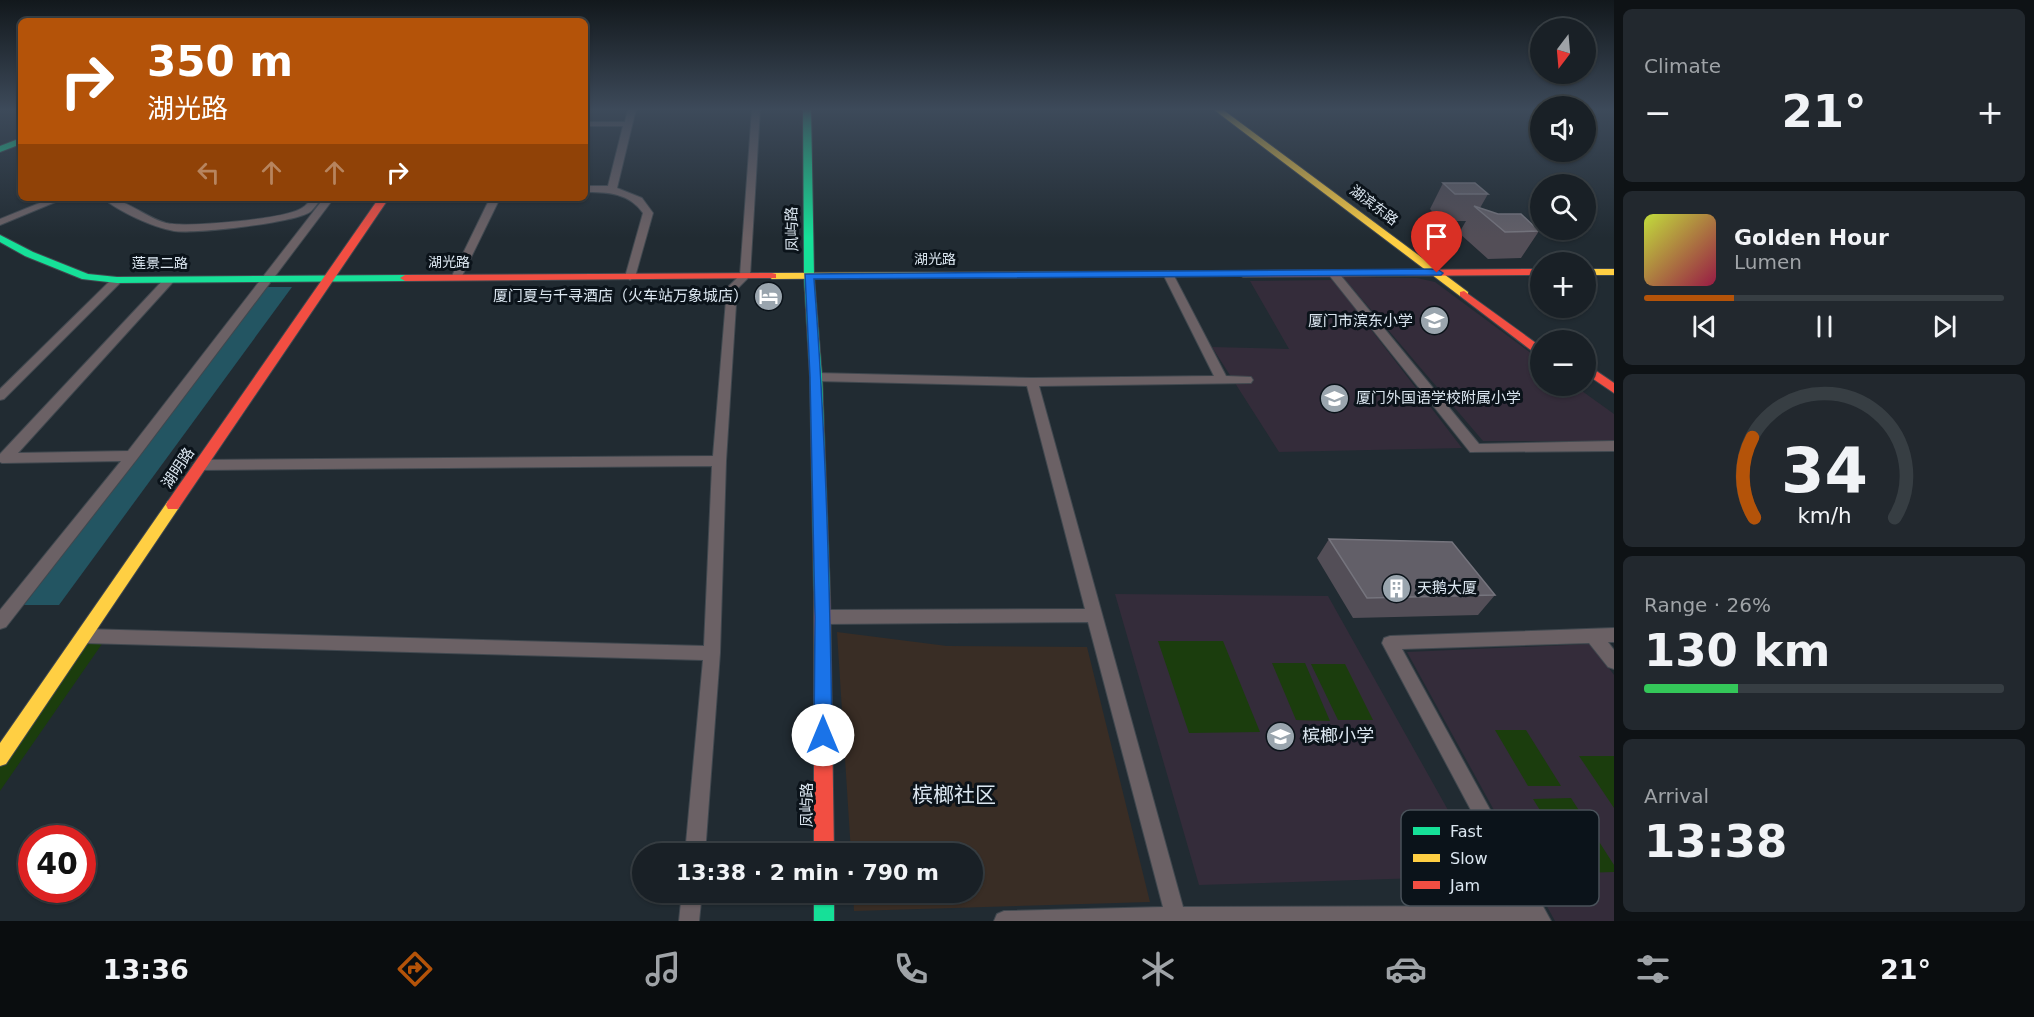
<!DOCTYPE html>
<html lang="en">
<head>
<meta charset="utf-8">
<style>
	:root { --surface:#192026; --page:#22282e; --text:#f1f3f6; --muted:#9fa3a7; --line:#373e43; --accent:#b45309 }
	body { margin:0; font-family:"DejaVu Sans","Noto Sans SC",sans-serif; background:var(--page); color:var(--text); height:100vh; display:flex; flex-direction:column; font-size:22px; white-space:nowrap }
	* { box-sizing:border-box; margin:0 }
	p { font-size:20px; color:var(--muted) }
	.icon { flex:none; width:33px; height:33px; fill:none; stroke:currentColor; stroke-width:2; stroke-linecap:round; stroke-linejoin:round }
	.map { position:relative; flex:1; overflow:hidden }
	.details { display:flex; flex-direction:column; gap:9px; padding:9px; background:#0e1215; width:420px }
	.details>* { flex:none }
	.top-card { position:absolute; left:18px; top:18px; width:570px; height:183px; border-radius:9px; box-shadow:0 2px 4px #0004,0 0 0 2px var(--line); background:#b45309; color:#fff; overflow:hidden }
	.needle { width:39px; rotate:196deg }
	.tools { position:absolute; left:1530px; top:18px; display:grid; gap:12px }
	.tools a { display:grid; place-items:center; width:66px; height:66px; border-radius:50%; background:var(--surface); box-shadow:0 2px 4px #0004,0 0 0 2px var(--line); font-size:30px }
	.speed { position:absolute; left:18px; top:825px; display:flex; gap:12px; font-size:30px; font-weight:700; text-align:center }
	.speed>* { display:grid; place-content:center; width:78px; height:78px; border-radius:50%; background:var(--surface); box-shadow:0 2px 4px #0004,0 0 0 2px var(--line); line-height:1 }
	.speed .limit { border:9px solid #d22; background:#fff; color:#111 }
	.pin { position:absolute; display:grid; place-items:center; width:51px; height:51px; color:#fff; margin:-62px -26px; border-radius:50% 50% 50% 0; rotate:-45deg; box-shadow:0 0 6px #0007 }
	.pin .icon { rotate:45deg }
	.me { position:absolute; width:66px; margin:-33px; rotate:0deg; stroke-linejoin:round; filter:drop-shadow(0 0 4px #0008) }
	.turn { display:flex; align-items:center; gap:21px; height:126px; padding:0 30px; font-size:27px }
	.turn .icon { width:78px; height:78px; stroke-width:2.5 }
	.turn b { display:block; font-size:42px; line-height:51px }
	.lanes { display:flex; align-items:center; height:57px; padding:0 30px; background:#0003; justify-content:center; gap:30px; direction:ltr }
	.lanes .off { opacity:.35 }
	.big { font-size:45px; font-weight:800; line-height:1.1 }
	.details .card { flex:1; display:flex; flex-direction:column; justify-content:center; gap:9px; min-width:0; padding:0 21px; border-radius:9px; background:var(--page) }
	.details .dial { align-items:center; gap:0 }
	.dial svg { height:156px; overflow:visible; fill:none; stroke:var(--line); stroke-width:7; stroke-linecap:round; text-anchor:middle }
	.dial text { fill:var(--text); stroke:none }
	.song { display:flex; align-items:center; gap:18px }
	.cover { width:72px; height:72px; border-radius:9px; background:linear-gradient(135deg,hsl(70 70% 55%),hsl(340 70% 35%)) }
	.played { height:6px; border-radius:3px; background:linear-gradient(90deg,var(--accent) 25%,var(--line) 25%) }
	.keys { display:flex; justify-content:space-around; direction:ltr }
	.heat { display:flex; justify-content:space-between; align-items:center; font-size:33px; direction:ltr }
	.charge { height:9px; border-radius:4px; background:linear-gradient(90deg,#34c759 26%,var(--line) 0) }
	.trip { position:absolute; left:632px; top:843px; width:351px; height:60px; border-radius:30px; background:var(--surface); box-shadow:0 2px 4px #0004,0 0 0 2px var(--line); font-weight:800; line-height:60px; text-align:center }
	.tab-bar { display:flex; height:96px; justify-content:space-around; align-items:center; background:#0a0d0f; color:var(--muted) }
	.tab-bar .icon { width:42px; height:42px }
	.tab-bar .on { color:var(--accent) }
	.tab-bar b { font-size:27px; color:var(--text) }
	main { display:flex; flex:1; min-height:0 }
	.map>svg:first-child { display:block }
	.commercial { fill:#392d25 }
	.education { fill:#342c3a }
	.green { fill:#1b3d0d }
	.water { fill:#235562 }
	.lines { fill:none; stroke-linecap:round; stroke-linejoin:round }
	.street-casing { stroke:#40484f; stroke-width:2 }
	.fast-casing { stroke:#40484f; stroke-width:2 }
	.slow-casing { stroke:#40484f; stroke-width:2 }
	.jam-casing { stroke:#40484f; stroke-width:2 }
	.street { fill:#6b6165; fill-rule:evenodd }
	.fast { fill:#16e098; fill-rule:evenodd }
	.slow { fill:#ffcf43; fill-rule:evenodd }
	.jam { fill:#f24e42; fill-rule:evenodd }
	.wall { fill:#534e57 }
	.building { fill:#625f68; stroke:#75747d; stroke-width:1.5 }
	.route { fill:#1a73e8; stroke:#114b97; stroke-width:1.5 }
	.labels { text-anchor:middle; stroke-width:6; stroke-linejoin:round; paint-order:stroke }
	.far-street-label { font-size:14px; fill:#dbe6f0; stroke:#0b131a }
	.street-label { font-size:15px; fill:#dbe6f0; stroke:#0b131a }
	.poi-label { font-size:15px; fill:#dbe6f0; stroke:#0b131a; text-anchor:end }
	.near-poi-label { font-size:18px; fill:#dbe6f0; stroke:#0b131a; text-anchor:start }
	.near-quarter-label { font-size:21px; fill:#dbe6f0; stroke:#0b131a }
	.key { fill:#0b131a; stroke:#49525a; stroke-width:1.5 }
	.key-label { font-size:16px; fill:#dbe6f0 }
</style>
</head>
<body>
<main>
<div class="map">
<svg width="1614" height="921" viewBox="0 0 1614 921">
	<rect width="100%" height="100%" fill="#212b32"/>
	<!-- commercial -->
	<path class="commercial" d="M 837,632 L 947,646 L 1087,647 L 1150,902 L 854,911 L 853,893 L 972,892 L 972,854 L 851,853 Z"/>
	<!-- education -->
	<path class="education" d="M 1343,277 L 1417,278 L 1435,282 L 1540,360 L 1540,386 L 1575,386 L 1614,414 L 1614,441 L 1483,441 Z
		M 1333,280 L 1462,448 L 1279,452 L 1212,347 L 1289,349 L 1250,281 Z
		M 1115,594 L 1328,596 L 1485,876 L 1199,885 Z
		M 1591,644 L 1614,675 L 1614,921 L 1555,921 L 1407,652 Z"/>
	<!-- green -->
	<path class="green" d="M 84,641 L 104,641 L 0,791 L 0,762 Z
		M 1158,641 L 1223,641 L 1260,732 L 1189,733 Z
		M 1272,663 L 1305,663 L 1330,721 L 1296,720 Z
		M 1311,664 L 1345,664 L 1373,720 L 1338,720 Z
		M 1495,730 L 1526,730 L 1561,786 L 1528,786 Z
		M 1579,756 L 1614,756 L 1614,808 Z
		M 1571,798 L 1614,865 L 1614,872 L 1579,873 L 1533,799 Z"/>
	<!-- water -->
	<path class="water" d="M 267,287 L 292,287 L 59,605 L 24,605 Z"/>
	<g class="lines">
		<defs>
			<path id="street" d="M 628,109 L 636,109 L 617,188 L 642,198 L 653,213 L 635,277 L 630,280 L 625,277 L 643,213 C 629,193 608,192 585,192 L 585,186 L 608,186 L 623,126 L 585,126 L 585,122 L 625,122 Z
				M 752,109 L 760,109 L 750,276 L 737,289 L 726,461 L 720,653 L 705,854 L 685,854 L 703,660 L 84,643 L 78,641 L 76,636 L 78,631 L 84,629 L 704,646 L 712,466 L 200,470 L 193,465 L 200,460 L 713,456 L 727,288 L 740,275 Z
				M 52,198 L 65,198 L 0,225 L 0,219 Z
				M 103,198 C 126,198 144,217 166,223 C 187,228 286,219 302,208 C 306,206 309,201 312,198 L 322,198 C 318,202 314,209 310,212 C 294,223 194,234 174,231 C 153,227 119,212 103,198 Z
				M 324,198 L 334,198 L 137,459 L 6,627 L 0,629 L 0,610 L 121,461 L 2,463 L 0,462 L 0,454 L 166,277 L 174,277 L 174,281 L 18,453 L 128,451 Z
				M 490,198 L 500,198 L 461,278 L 460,280 L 452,280 L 451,278 Z
				M 1333,270 L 1337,271 L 1479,444 L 1614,441 L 1614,451 L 1470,452 L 1329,275 L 1329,271 Z
				M 1168,271 L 1173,274 L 1226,376 L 1251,377 L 1253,380 L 1251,383 L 1039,386 L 1183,907 L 1522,906 L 1382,643 L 1384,638 L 1390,636 L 1614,628 L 1614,642 L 1608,642 L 1614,650 L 1614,669 L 1608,667 L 1589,643 L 1402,649 L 1551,921 L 994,921 L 997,914 L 1004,911 L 1163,907 L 1088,622 L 823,624 L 817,622 L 815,617 L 817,612 L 823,610 L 1085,609 L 1027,386 L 816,381 L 810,377 L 816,373 L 1032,378 L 1214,376 L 1163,274 Z
				M 117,277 L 121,278 L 121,282 L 4,399 L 0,400 L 0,389 L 113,278 Z
				M 682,892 L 702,892 L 699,921 L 679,921 Z"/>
			<path id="fast" d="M 803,109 L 811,109 L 814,276 L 822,377 L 830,593 L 827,597 L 822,599 L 817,597 L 814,593 L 810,377 L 804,276 Z
				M 21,138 L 21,144 L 0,152 L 0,146 Z
				M 0,235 L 33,252 L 88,274 L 117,277 L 405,275 L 410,278 L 405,281 L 117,283 L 82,279 L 25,256 L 0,242 Z
				M 814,892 L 834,892 L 834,921 L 814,921 Z"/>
			<path id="slow" d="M 1213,109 L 1222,109 L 1468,292 L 1468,296 L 1460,296 Z
				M 1586,269 L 1614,269 L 1614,275 L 1586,275 Z
				M 1243,271 L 1247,272 L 1247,276 L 772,279 L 767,276 L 772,273 Z
				M 173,500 L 178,501 L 180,505 L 178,509 L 6,764 L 0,766 L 0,743 L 168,501 Z"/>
			<path id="jam" d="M 379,198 L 389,198 L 178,509 L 168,509 L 166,505 L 168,501 Z
				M 1540,269 L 1540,275 L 1243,277 L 1238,274 L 1243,271 Z
				M 772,273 L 776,274 L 776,278 L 405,281 L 400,278 L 405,275 Z
				M 1464,291 L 1540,346 L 1540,354 L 1536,354 L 1460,296 L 1460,292 Z
				M 1586,364 L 1614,383 L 1614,393 L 1586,374 Z
				M 822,587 L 827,589 L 830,593 L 834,854 L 814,854 L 814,593 L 817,589 Z"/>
		</defs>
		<!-- street casing -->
		<use href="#street" class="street-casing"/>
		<!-- fast casing -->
		<use href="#fast" class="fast-casing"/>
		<!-- slow casing -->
		<use href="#slow" class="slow-casing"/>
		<!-- jam casing -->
		<use href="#jam" class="jam-casing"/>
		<!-- street -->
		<use href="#street" class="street"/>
		<!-- fast -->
		<use href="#fast" class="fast"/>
		<!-- slow -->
		<use href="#slow" class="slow"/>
		<!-- jam -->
		<use href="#jam" class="jam"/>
	</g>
	<!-- wall -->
	<path class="wall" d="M 1443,183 L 1488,194 L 1480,208 L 1539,231 L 1521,258 L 1488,259 L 1459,233 L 1466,221 L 1441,221 L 1430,209 Z
		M 1329,539 L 1495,595 L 1478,615 L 1353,618 L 1317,558 Z"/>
	<!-- building -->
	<path class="building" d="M 1443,183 L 1475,183 L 1488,194 L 1455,194 Z
		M 1474,206 L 1498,214 L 1521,214 L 1539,231 L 1505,232 Z
		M 1329,539 L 1452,542 L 1495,595 L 1367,598 Z"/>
	<!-- sky -->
	<linearGradient id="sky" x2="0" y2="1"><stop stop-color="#12181c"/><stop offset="0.46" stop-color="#3d4a5a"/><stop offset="1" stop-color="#3d4a5a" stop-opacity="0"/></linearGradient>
	<rect width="1614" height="238" fill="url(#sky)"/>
	<!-- route -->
	<path class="route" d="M 1437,269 L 1443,273 L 1441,275 L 814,279 C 826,431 830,583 832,735 L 829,741 L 823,744 L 817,741 L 814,735 L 815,617 L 810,377 L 805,274 Z"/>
	<!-- icons -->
	<defs>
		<symbol id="hotel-disc" viewBox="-11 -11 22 22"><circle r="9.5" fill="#9aa5ae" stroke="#0b131a"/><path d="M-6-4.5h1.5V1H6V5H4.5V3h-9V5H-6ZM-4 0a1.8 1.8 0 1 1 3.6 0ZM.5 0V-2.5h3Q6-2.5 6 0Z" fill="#fff"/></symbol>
		<symbol id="school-disc" viewBox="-11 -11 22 22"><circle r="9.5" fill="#9aa5ae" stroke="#0b131a"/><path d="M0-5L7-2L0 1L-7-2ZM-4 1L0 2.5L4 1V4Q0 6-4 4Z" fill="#fff"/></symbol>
		<symbol id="building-disc" viewBox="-11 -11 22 22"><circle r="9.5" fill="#9aa5ae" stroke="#0b131a"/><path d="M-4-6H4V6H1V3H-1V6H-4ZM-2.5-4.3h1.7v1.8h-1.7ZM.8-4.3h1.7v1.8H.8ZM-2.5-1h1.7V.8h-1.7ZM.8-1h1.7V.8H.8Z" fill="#fff"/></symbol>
	</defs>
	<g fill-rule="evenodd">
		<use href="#hotel-disc" x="752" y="280" width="33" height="33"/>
		<use href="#school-disc" x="1418" y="304" width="33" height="33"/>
		<use href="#school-disc" x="1318" y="382" width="33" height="33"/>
		<use href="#building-disc" x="1380" y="572" width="33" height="33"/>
		<use href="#school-disc" x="1264" y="720" width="33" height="33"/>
	</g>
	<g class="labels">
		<!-- far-street labels -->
		<g class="far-street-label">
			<text transform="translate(1374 205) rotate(37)" y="5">湖滨东路</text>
			<text x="935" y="264">湖光路</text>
			<text x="449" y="267">湖光路</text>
			<text x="160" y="268">莲景二路</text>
		</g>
		<!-- street labels -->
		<g class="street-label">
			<text transform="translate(792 229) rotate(-91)" y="5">凤屿路</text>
			<text transform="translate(178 468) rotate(-56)" y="5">湖明路</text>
			<text transform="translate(807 805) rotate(-90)" y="5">凤屿路</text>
		</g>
		<!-- poi labels -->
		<g class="poi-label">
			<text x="748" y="301">厦门夏与千寻酒店（火车站万象城店）</text>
			<text x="1413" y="326">厦门市滨东小学</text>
			<text x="1356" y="403" text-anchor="start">厦门外国语学校附属小学</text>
			<text x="1417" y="593" text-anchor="start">天鹅大厦</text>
		</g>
		<!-- near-poi labels -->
		<g class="near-poi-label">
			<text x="1302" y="742">槟榔小学</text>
		</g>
		<!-- near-quarter labels -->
		<g class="near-quarter-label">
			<text x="954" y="802">槟榔社区</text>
		</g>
	</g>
	<!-- legend -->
	<rect x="1401" y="810" width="198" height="96" rx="9" class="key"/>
	<rect x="1413" y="827" width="27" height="8" fill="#16e098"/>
	<rect x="1413" y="854" width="27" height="8" fill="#ffcf43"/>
	<rect x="1413" y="881" width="27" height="8" fill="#f24e42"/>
	<g class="key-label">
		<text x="1450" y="837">Fast</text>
		<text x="1450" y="864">Slow</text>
		<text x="1450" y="891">Jam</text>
	</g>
</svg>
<div class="tools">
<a><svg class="needle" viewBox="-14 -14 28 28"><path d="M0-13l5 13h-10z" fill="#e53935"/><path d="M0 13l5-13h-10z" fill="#9fa3a7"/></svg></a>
<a><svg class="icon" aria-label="sound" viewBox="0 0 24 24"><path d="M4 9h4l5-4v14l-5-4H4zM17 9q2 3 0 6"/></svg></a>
<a><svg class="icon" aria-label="search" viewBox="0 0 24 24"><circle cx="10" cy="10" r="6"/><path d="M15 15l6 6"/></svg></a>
<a>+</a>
<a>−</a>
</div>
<div class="speed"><div class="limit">40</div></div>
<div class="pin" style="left:1437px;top:273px;background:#d93025"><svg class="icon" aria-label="arrive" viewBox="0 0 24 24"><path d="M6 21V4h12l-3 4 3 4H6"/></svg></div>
<svg class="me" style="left:823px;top:735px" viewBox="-20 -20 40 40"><circle r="19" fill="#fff"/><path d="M0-13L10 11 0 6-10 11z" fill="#1a73e8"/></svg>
<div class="trip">13:38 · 2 min · 790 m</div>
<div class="top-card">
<div class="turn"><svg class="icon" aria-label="right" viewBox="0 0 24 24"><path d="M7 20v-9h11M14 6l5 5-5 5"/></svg><div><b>350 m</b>湖光路</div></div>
<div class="lanes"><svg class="icon off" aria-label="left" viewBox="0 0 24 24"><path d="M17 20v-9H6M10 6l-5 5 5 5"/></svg><svg class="icon off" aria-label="ahead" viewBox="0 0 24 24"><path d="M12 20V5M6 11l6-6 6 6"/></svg><svg class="icon off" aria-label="ahead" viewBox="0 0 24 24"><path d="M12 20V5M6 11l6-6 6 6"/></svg><svg class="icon" aria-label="right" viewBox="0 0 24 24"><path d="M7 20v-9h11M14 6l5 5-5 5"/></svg></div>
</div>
</div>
<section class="details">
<div class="card"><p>Climate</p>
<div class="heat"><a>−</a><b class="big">21°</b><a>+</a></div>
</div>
<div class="card">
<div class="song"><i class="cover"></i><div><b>Golden Hour</b><p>Lumen</p></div></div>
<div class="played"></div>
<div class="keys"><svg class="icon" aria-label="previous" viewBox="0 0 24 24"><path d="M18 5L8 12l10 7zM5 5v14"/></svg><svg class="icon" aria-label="pause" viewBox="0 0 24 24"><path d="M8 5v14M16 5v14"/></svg><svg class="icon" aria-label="next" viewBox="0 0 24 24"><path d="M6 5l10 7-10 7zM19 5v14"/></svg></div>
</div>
<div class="card dial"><svg viewBox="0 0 100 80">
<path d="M14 69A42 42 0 1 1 86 69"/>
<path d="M14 69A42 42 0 0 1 13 28" stroke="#b45309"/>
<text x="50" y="56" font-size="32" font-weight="700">34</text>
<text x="50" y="72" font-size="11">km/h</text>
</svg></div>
<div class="card"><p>Range · 26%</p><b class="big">130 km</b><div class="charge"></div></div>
<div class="card"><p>Arrival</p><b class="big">13:38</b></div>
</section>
</main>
<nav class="tab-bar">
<b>13:36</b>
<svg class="icon on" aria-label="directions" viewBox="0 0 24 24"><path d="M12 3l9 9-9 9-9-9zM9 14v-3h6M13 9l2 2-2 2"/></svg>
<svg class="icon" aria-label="music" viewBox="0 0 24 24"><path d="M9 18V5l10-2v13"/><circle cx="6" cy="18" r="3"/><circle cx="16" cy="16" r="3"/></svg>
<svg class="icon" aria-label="phone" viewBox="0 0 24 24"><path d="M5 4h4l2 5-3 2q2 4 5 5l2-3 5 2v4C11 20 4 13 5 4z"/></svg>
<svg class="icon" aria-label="climate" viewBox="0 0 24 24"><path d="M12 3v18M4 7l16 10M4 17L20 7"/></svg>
<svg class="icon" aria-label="car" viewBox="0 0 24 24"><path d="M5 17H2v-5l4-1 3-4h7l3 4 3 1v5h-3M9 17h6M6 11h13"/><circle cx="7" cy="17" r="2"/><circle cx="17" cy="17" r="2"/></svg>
<svg class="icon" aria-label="filters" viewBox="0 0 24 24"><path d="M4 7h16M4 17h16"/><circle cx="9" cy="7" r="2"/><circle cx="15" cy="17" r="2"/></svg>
<b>21°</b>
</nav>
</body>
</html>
